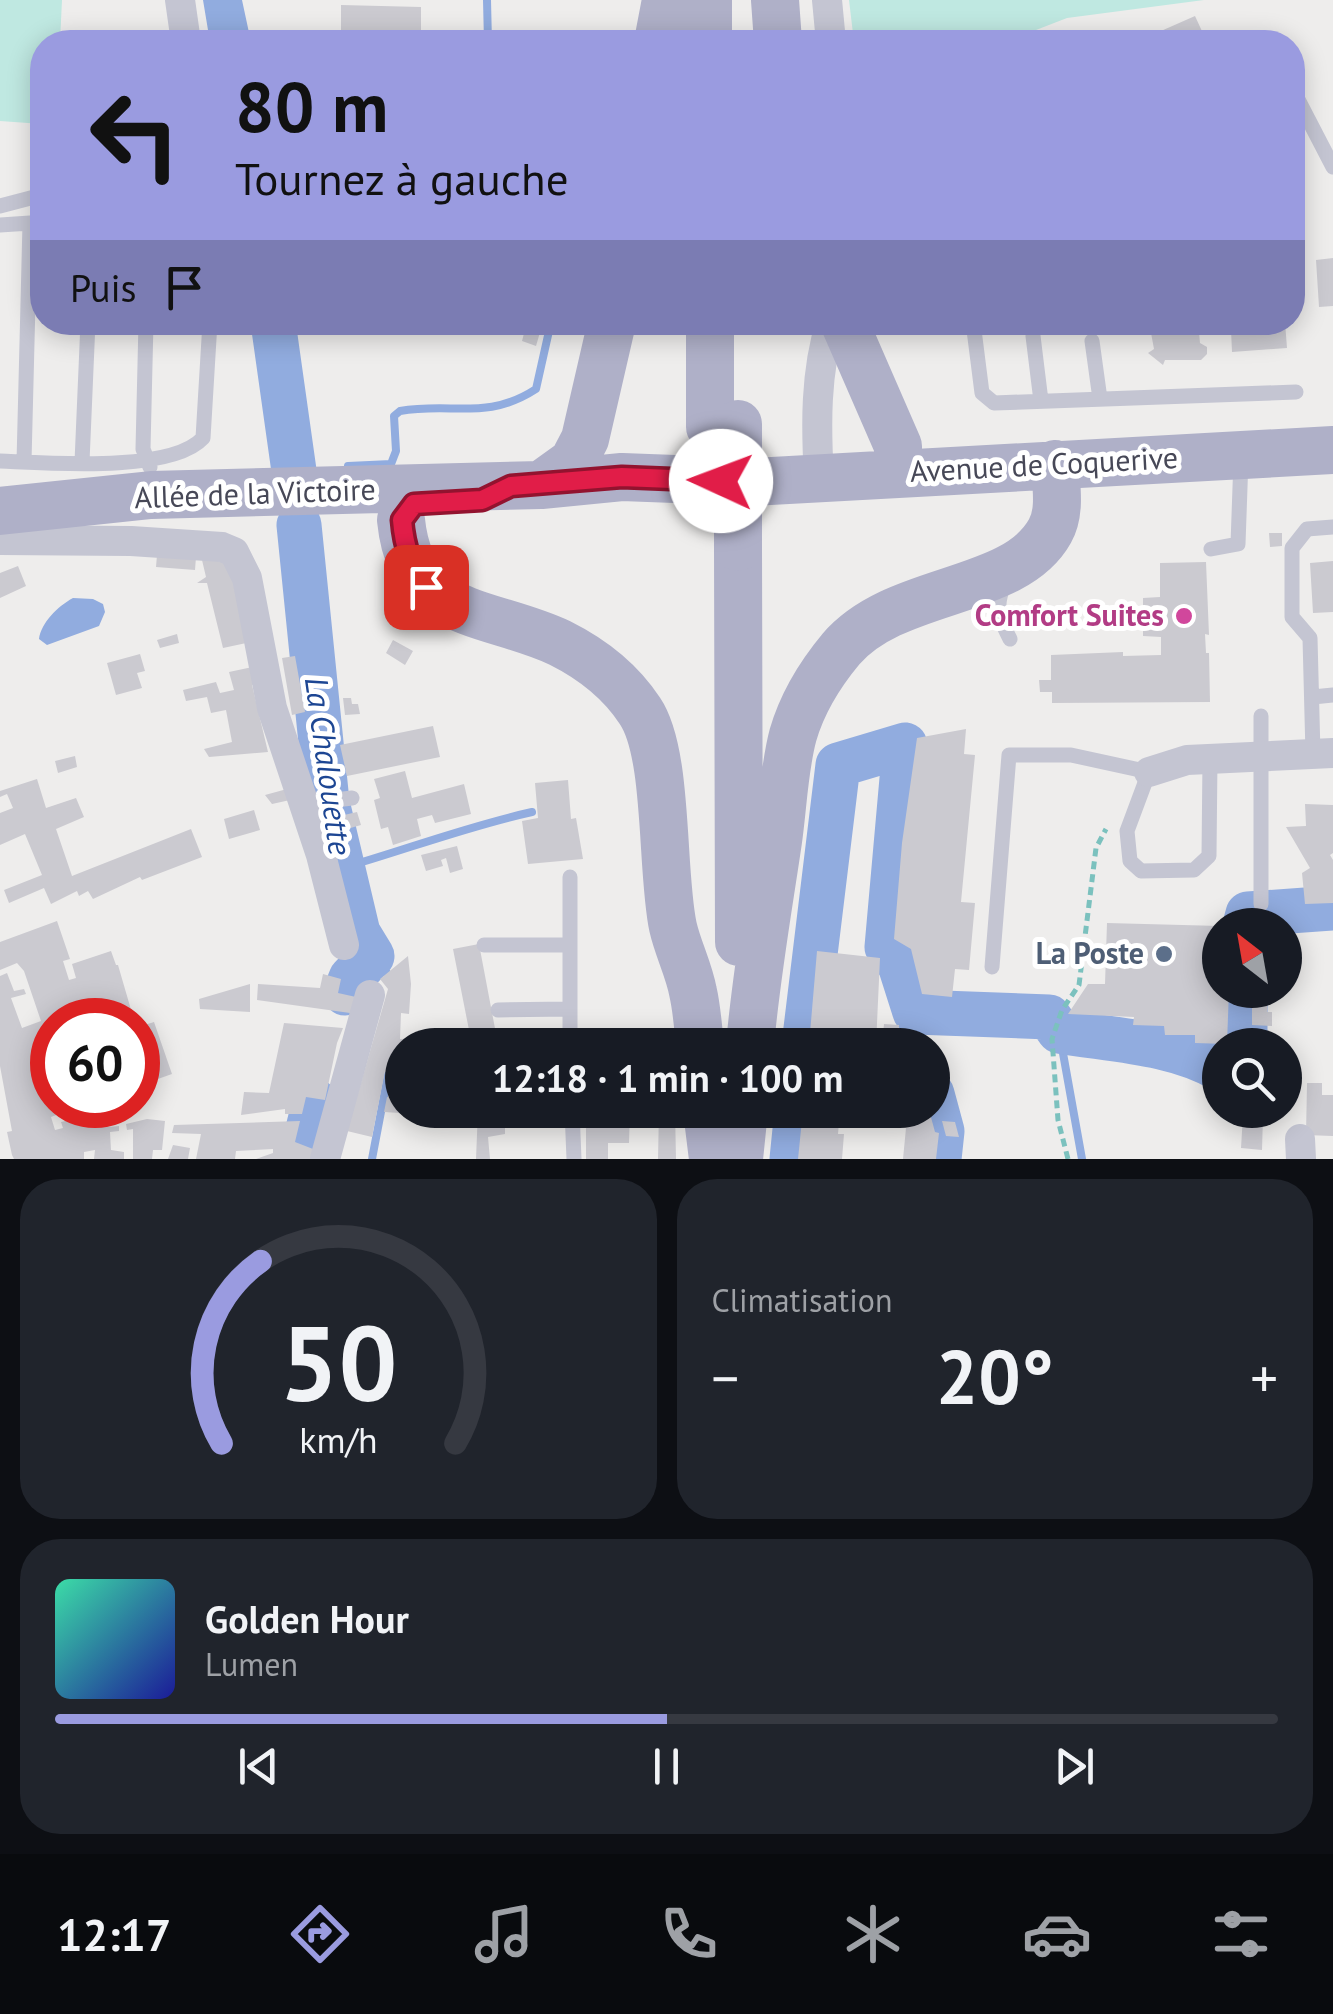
<!DOCTYPE html>
<html lang="fr">
<head>
<meta charset="utf-8">
<style>
	:root { --surface:#171b24; --page:#20242c; --text:#f1f3f6; --muted:#9ea1a6; --line:#363941; --accent:#9a9be0 }
	body { margin:0; font-family:"PT Sans",sans-serif; background:var(--page); color:var(--text); height:100vh; display:flex; flex-direction:column; font-size:38px; white-space:nowrap }
	* { box-sizing:border-box; margin:0 }
	p { font-size:32px; color:var(--muted) }
	.icon { flex:none; width:55px; height:55px; fill:none; stroke:currentColor; stroke-width:2; stroke-linecap:round; stroke-linejoin:round }
	.map { position:relative; height:1159px; overflow:hidden }
	.drawer { display:flex; flex-direction:column; gap:20px; padding:20px; background:#0d0f14; flex:1 }
	.drawer>* { flex:none }
	.banner { position:absolute; left:30px; top:30px; width:1275px; height:305px; border-radius:40px; box-shadow:0 5px 25px #0003; background:#9a9be0; color:#111; overflow:hidden }
	.needle { width:65px; rotate:329deg }
	.buttons { position:absolute; left:1202px; top:908px; display:grid; gap:20px }
	.buttons a { display:grid; place-items:center; width:100px; height:100px; border-radius:50%; background:var(--surface); box-shadow:0 5px 25px #0003; font-size:50px }
	.speed { position:absolute; left:30px; top:998px; display:flex; gap:20px; font-size:50px; font-weight:700; text-align:center }
	.speed>* { display:grid; place-content:center; width:130px; height:130px; border-radius:50%; background:var(--surface); box-shadow:0 5px 25px #0003; line-height:1 }
	.speed .limit { border:15px solid #d22; background:#fff; color:#111 }
	.pin { position:absolute; display:grid; place-items:center; width:85px; height:85px; color:#fff; margin:-42px; border-radius:20px; box-shadow:0 5px 15px #0006 }
	.me { position:absolute; width:110px; margin:-55px; rotate:272deg; stroke-linejoin:round; filter:drop-shadow(0 0 8px #0008) }
	.turn { display:flex; align-items:center; gap:35px; height:210px; padding:0 40px; font-size:45px }
	.turn .icon { width:130px; height:130px; stroke-width:2.5 }
	.turn b { display:block; font-size:70px; line-height:85px }
	.then { display:flex; align-items:center; height:95px; padding:0 40px; background:#0003; gap:20px; font-size:38px }
	.big { font-size:75px; font-weight:600; line-height:1.1 }
	.drawer .widget { flex:1; display:flex; flex-direction:column; justify-content:center; gap:15px; min-width:0; padding:0 35px; border-radius:40px; background:var(--page) }
	.drawer .dial { align-items:center; gap:0 }
	.dial svg { height:260px; overflow:visible; fill:none; stroke:var(--line); stroke-width:7; stroke-linecap:round; text-anchor:middle }
	.dial text { fill:var(--text); stroke:none }
	.song { display:flex; align-items:center; gap:30px }
	.cover { width:120px; height:120px; border-radius:15px; background:linear-gradient(135deg,hsl(160 70% 55%),hsl(240 70% 35%)) }
	.played { height:10px; border-radius:5px; background:linear-gradient(90deg,var(--accent) 50%,var(--line) 50%) }
	.keys { display:flex; justify-content:space-around; direction:ltr }
	.heat { display:flex; justify-content:space-between; align-items:center; font-size:55px; direction:ltr }
	.drawer .tiles { flex:1; display:grid; gap:20px; grid-template-columns:1fr 1fr }
	.widget:last-child { grid-column:span 2 }
	.trip { position:absolute; left:385px; top:1028px; width:565px; height:100px; border-radius:50px; background:var(--surface); box-shadow:0 5px 25px #0003; font-weight:600; line-height:100px; text-align:center }
	.menu { display:flex; height:160px; justify-content:space-around; align-items:center; background:#090b0e; color:var(--muted) }
	.menu .icon { width:70px; height:70px }
	.menu .current { color:var(--accent) }
	.menu b { font-size:45px; color:var(--text) }
	.map>svg:first-child { display:block }
	.green { fill:#bfe8e1 }
	.water { fill:#91acdf }
	.lines { fill:none; stroke-linecap:round; stroke-linejoin:round }
	.stream { stroke:#91acdf; stroke-width:8 }
	.river { stroke:#91acdf; stroke-width:45 }
	.building { fill:#cbcad0 }
	.path { stroke:#7bc1be; stroke-width:5; stroke-dasharray:8 5; stroke-linecap:butt }
	.service { stroke:#c4c5d2; stroke-width:15 }
	.minor { stroke:#c4c5d2; stroke-width:30 }
	.primary { stroke:#afb0c8; stroke-width:48 }
	.primary-bridge { stroke:#afb0c8; stroke-width:48 }
	.route-casing { stroke:#92132f; stroke-width:25 }
	.route { stroke:#e11d48; stroke-width:18 }
	.hotel-dot { fill:#d1479c; stroke:#fff; stroke-width:4 }
	.service-dot { fill:#5c6f8a; stroke:#fff; stroke-width:4 }
	.labels { text-anchor:middle; stroke-width:10; stroke-linejoin:round; paint-order:stroke }
	.street-label { font-size:30px; fill:#474857; stroke:#fff }
	.hotel-label { font-size:30px; font-weight:bold; fill:#b23c85; stroke:#fff; text-anchor:end }
	.service-label { font-size:30px; font-weight:bold; fill:#4e5e75; stroke:#fff; text-anchor:end }
	.water-label { font-size:32px; font-style:italic; fill:#1d4693; stroke:#fff }
</style>
</head>
<body>
<div class="map">
<svg width="1333" height="1159" viewBox="0 0 1333 1159">
	<rect width="100%" height="100%" fill="#eeedec"/>
	<!-- green -->
	<path class="green" d="M 0,0 L 62,0 L 60,42 L 42,42 L 42,124 L 0,121 Z
		M 849,0 L 1204,0 L 1067,18 L 1005,42 L 854,42 Z"/>
	<!-- water -->
	<path class="water" d="M 203,0 L 242,0 L 251,42 L 210,42 Z
		M 73,598 L 93,599 L 103,604 L 105,612 L 99,626 L 47,645 L 39,639 C 41,623 58,606 73,598 Z"/>
	<g class="lines">
		<!-- stream -->
		<path class="stream" d="M 487,0 L 488,42
			M 348,466 L 391,464 L 396,451 L 394,416 L 400,411 C 452,402 487,421 536,389 L 551,322
			M 342,868 C 405,850 468,826 532,812
			M 369,948 L 387,973
			M 1059,1031 L 1082,1159
			M 372,1159 L 388,1075"/>
		<!-- river -->
		<path class="river" d="M 273,322 L 295,478
			M 299,525 L 327,802 L 358,933 L 372,956 L 351,978 L 345,993
			M 1245,925 L 1248,914 L 1333,908
			M 804,1045 L 838,765 L 905,745 L 887,947 L 900,965 L 915,1012 L 1049,1017 L 1059,1031 C 1112,1040 1173,1042 1220,1069
			M 1245,1045 L 1245,990
			M 932,1094 L 942,1131 L 939,1159
			M 304,1145 L 315,1101
			M 792,1159 L 797,1110"/>
	</g>
	<!-- building -->
	<path class="building" d="M 341,5 L 421,7 L 421,39 L 405,39 L 405,42 L 357,42 L 357,38 L 341,37 Z
		M 1195,16 L 1207,42 L 1136,42 Z
		M 300,35 L 336,37 L 336,42 L 300,42 Z
		M 1333,258 L 1333,306 L 1319,307 L 1316,260 Z
		M 527,322 L 543,322 L 536,346 L 522,341 Z
		M 1149,322 L 1285,322 L 1287,348 L 1232,352 L 1231,330 L 1199,332 L 1200,343 L 1207,347 L 1207,354 L 1201,360 L 1165,360 L 1163,365 L 1148,353 L 1154,349 Z
		M 1269,533 L 1282,533 L 1282,546 L 1270,547 Z
		M 157,555 L 196,557 L 195,570 L 156,567 Z
		M 202,560 L 233,562 L 251,642 L 223,648 L 207,583 L 197,583 L 206,577 Z
		M 1333,561 L 1333,612 L 1313,613 L 1310,563 Z
		M 1206,562 L 1209,635 L 1205,634 L 1206,653 L 1209,653 L 1210,702 L 1052,703 L 1052,692 L 1040,692 L 1039,680 L 1051,680 L 1051,655 L 1123,652 L 1123,656 L 1161,655 L 1161,637 L 1143,636 L 1143,598 L 1160,597 L 1160,563 Z
		M 18,566 L 26,586 L 0,598 L 0,573 Z
		M 177,634 L 179,643 L 160,648 L 157,640 Z
		M 393,640 L 413,651 L 405,665 L 386,653 Z
		M 140,654 L 145,671 L 137,673 L 142,688 L 116,695 L 107,663 Z
		M 295,656 L 305,712 L 292,715 L 282,658 Z
		M 257,666 L 261,683 L 252,685 L 268,752 L 209,757 L 204,749 L 232,742 L 226,710 L 211,713 L 207,697 L 186,701 L 183,690 L 216,682 L 220,693 L 234,690 L 229,672 Z
		M 343,698 L 351,698 L 352,704 L 358,704 L 360,714 L 345,715 Z
		M 433,726 L 440,757 L 347,776 L 340,745 Z
		M 966,729 L 964,754 L 975,755 L 961,902 L 975,903 L 969,970 L 955,969 L 952,997 L 922,994 L 911,949 L 894,939 L 902,843 L 917,738 Z
		M 75,756 L 77,767 L 58,773 L 55,761 Z
		M 405,771 L 412,798 L 464,784 L 471,814 L 435,823 L 432,815 L 417,819 L 421,836 L 393,845 L 388,827 L 381,829 L 374,800 L 380,798 L 374,779 Z
		M 37,779 L 46,808 L 76,798 L 84,817 L 56,829 L 72,876 L 191,829 L 202,857 L 142,880 L 140,877 L 93,899 L 88,891 L 79,896 L 77,891 L 51,904 L 44,888 L 9,903 L 4,890 L 42,875 L 25,834 L 0,845 L 0,813 L 13,808 L 7,794 L 0,797 L 0,791 Z
		M 568,780 L 571,819 L 576,818 L 583,859 L 528,864 L 522,821 L 538,818 L 535,783 Z
		M 287,789 L 290,800 L 272,804 L 265,795 Z
		M 1305,804 L 1333,805 L 1333,853 L 1330,855 L 1333,860 L 1333,903 L 1305,904 L 1302,873 L 1310,868 L 1286,827 L 1306,826 Z
		M 254,810 L 260,830 L 229,839 L 224,819 Z
		M 357,812 L 361,825 L 347,829 L 344,815 Z
		M 457,846 L 463,869 L 450,873 L 446,858 L 441,860 L 443,866 L 426,871 L 421,855 Z
		M 57,921 L 70,959 L 63,961 L 69,980 L 76,978 L 72,964 L 111,951 L 116,965 L 118,965 L 134,1020 L 52,1020 L 52,1061 L 35,1063 L 40,1097 L 52,1093 L 52,1105 L 83,1105 L 51,1117 L 55,1130 L 63,1128 L 61,1122 L 83,1117 L 85,1123 L 106,1118 L 108,1127 L 119,1126 L 119,1131 L 110,1132 L 111,1150 L 124,1152 L 124,1159 L 94,1159 L 95,1150 L 84,1152 L 84,1159 L 14,1159 L 12,1155 L 7,1132 L 12,1131 L 0,1066 L 0,976 L 7,973 L 14,991 L 24,989 L 26,994 L 11,998 L 22,1028 L 41,1021 L 24,971 L 17,963 L 0,970 L 0,942 Z
		M 1107,923 L 1220,926 L 1220,990 L 1229,990 L 1227,1044 L 1195,1043 L 1195,1035 L 1165,1035 L 1164,1026 L 1133,1025 L 1134,1017 L 1068,1014 L 1088,984 L 1105,984 Z
		M 479,944 L 497,1039 L 472,1045 L 402,1045 L 402,1057 L 395,1059 L 392,1072 L 385,1071 L 372,1137 L 347,1131 L 388,989 L 380,979 L 408,956 L 411,984 L 409,1014 L 401,1013 L 400,1039 L 429,1038 L 469,1030 L 453,949 Z
		M 817,951 L 880,958 L 876,1045 L 809,1045 Z
		M 323,974 L 341,979 L 338,993 L 356,997 L 350,1013 L 257,1000 L 258,984 L 320,988 Z
		M 250,984 L 250,1012 L 200,1009 L 199,999 Z
		M 1267,994 L 1267,1012 L 1272,1012 L 1272,1026 L 1252,1025 L 1252,995 Z
		M 154,1022 L 172,1074 L 138,1086 L 138,1027 Z
		M 284,1023 L 343,1028 L 337,1043 L 325,1100 L 306,1097 L 302,1114 L 285,1114 L 285,1109 L 241,1115 L 244,1092 L 269,1093 Z
		M 884,1024 L 899,1025 L 897,1045 L 882,1045 Z
		M 1285,1050 L 1289,1051 L 1288,1056 L 1298,1058 L 1293,1085 L 1285,1084 Z
		M 1307,1083 L 1322,1083 L 1322,1095 L 1333,1095 L 1333,1136 L 1306,1135 Z
		M 387,1097 L 402,1100 L 400,1113 L 384,1112 Z
		M 478,1110 L 520,1110 L 512,1113 L 514,1127 L 505,1128 L 505,1134 L 488,1137 L 490,1159 L 476,1159 Z
		M 586,1110 L 630,1110 L 629,1143 L 608,1143 L 608,1159 L 586,1159 Z
		M 659,1110 L 675,1110 L 676,1159 L 658,1159 Z
		M 803,1110 L 840,1110 L 838,1134 L 844,1134 L 842,1159 L 798,1159 Z
		M 870,1110 L 929,1110 L 935,1132 L 939,1133 L 936,1159 L 903,1159 L 906,1128 L 869,1124 Z
		M 533,1112 L 537,1123 L 522,1125 L 520,1115 Z
		M 1243,1115 L 1263,1116 L 1262,1150 L 1241,1148 Z
		M 147,1119 L 165,1121 L 162,1150 L 153,1150 L 152,1159 L 133,1159 L 133,1129 L 127,1130 L 126,1124 Z
		M 300,1121 L 295,1142 L 313,1149 L 311,1159 L 256,1159 L 273,1153 L 273,1149 L 236,1151 L 235,1159 L 196,1159 L 201,1134 L 172,1133 L 174,1125 Z
		M 942,1121 L 955,1122 L 959,1137 L 946,1136 Z
		M 173,1145 L 190,1148 L 188,1159 L 168,1159 Z"/>
	<g class="lines">
		<!-- path -->
		<path class="path" d="M 1068,1159 L 1058,1120 L 1052,1039 L 1062,1010 L 1079,985 L 1096,848 L 1106,829"/>
		<!-- service -->
		<path class="service" d="M 1292,88 L 1333,167
			M 0,206 L 42,195
			M 0,225 L 30,223 L 42,230
			M 146,322 L 143,449 L 150,467
			M 973,322 L 982,393 L 994,403 L 1296,392
			M 1033,336 L 1041,401
			M 1092,341 L 1100,399
			M 0,461 C 48,463 171,473 203,438 L 210,322
			M 24,462 L 30,223
			M 82,462 L 88,322
			M 1211,549 L 1238,544 L 1241,459
			M 1005,583 C 994,606 999,618 1010,639
			M 1313,697 L 1333,695
			M 1261,716 L 1261,904
			M 1313,754 L 1310,638 L 1292,617 L 1292,548 L 1307,529 L 1333,527
			M 302,804 L 352,798
			M 484,945 L 570,945
			M 992,967 L 1009,755 L 1071,755 L 1149,772 L 1127,831 L 1130,861 L 1141,871 L 1194,870 L 1209,856 L 1210,759
			M 498,1010 L 569,1009
			M 570,1045 L 570,877
			M 572,1110 L 574,1159"/>
		<!-- minor -->
		<path class="minor" d="M 180,0 L 186,42
			M 827,0 L 831,42
			M 819,479 C 816,427 815,372 831,322
			M 0,540 L 131,541 L 222,547 L 234,552 L 247,578 L 272,708 L 321,855 L 344,945
			M 1149,772 L 1187,760 L 1333,753
			M 1300,1139 L 1301,1159
			M 325,1159 L 370,995"/>
		<!-- primary -->
		<path class="primary" d="M 708,0 L 708,42
			M 775,0 L 778,42
			M 658,42 L 666,0
			M 710,322 L 710,427
			M 844,322 L 898,446 L 898,472
			M 541,485 L 573,462 L 585,439 L 612,322
			M 0,511 L 151,495 L 541,485 L 622,477 L 754,482 L 1333,450
			M 401,520 C 411,621 488,609 560,643 C 592,659 621,682 640,711 C 669,754 661,872 673,927 C 678,949 689,970 693,992 C 697,1009 698,1028 700,1045
			M 738,547 L 739,942
			M 750,1045 C 756,976 768,909 778,841 C 783,806 784,768 793,735 C 802,704 821,673 841,649 C 896,585 1014,596 1050,531 C 1061,512 1056,485 1055,464
			M 707,1110 L 713,1159
			M 739,1159 L 744,1110"/>
		<!-- primary-bridge -->
		<path class="primary-bridge" d="M 738,547 L 738,424"/>
	</g>
	<g class="lines">
		<defs>
			<path id="route" d="M 426,587 C 410,567 404,545 402,520 L 414,504 L 482,500 L 511,486 L 622,477 L 721,481"/>
		</defs>
		<!-- route casing -->
		<use href="#route" class="route-casing"/>
		<!-- route -->
		<use href="#route" class="route"/>
	</g>
	<!-- markers -->
	<circle class="hotel-dot" cx="1184" cy="616" r="10"/>
	<circle class="service-dot" cx="1164" cy="954" r="10"/>
	<g class="labels">
		<!-- street labels -->
		<g class="street-label">
			<text transform="translate(1044 465) rotate(-3)" y="10">Avenue de Coquerive</text>
			<text transform="translate(255 494) rotate(-2)" y="10">Allée de la Victoire</text>
		</g>
		<!-- hotel labels -->
		<g class="hotel-label">
			<text x="1164" y="626">Comfort Suites</text>
		</g>
		<!-- service labels -->
		<g class="service-label">
			<text x="1144" y="964">La Poste</text>
		</g>
		<!-- water labels -->
		<g class="water-label">
			<text transform="translate(328 766) rotate(82)" y="11">La Chalouette</text>
		</g>
	</g>
</svg>
<div class="buttons">
<a><svg class="needle" viewBox="-14 -14 28 28"><path d="M0-13l5 13h-10z" fill="#e53935"/><path d="M0 13l5-13h-10z" fill="#9ea1a6"/></svg></a>
<a><svg class="icon" aria-label="search" viewBox="0 0 24 24"><circle cx="10" cy="10" r="6"/><path d="M15 15l6 6"/></svg></a>
</div>
<div class="speed"><div class="limit">60</div></div>
<div class="pin" style="left:426px;top:587px;background:#d93025"><svg class="icon" aria-label="arrive" viewBox="0 0 24 24"><path d="M6 21V4h12l-3 4 3 4H6"/></svg></div>
<svg class="me" style="left:721px;top:481px" viewBox="-20 -20 40 40"><circle r="19" fill="#fff"/><path d="M0-13L10 11 0 6-10 11z" fill="#e11d48"/></svg>
<div class="trip">12:18 · 1 min · 100 m</div>
<div class="banner">
<div class="turn"><svg class="icon" aria-label="left" viewBox="0 0 24 24"><path d="M17 20v-9H6M10 6l-5 5 5 5"/></svg><div><b>80 m</b>Tournez à gauche</div></div>
<div class="then">Puis<svg class="icon" aria-label="arrive" viewBox="0 0 24 24"><path d="M6 21V4h12l-3 4 3 4H6"/></svg></div>
</div>
</div>
<section class="drawer">
<div class="tiles">
<div class="widget dial"><svg viewBox="0 0 100 80">
<path d="M14 69A42 42 0 1 1 86 69"/>
<path d="M14 69A42 42 0 0 1 26 13" stroke="#9a9be0"/>
<text x="50" y="56" font-size="32" font-weight="700">50</text>
<text x="50" y="72" font-size="11">km/h</text>
</svg></div>
<div class="widget"><p>Climatisation</p>
<div class="heat"><a>−</a><b class="big">20°</b><a>+</a></div>
</div>
<div class="widget">
<div class="song"><i class="cover"></i><div><b>Golden Hour</b><p>Lumen</p></div></div>
<div class="played"></div>
<div class="keys"><svg class="icon" aria-label="previous" viewBox="0 0 24 24"><path d="M18 5L8 12l10 7zM5 5v14"/></svg><svg class="icon" aria-label="pause" viewBox="0 0 24 24"><path d="M8 5v14M16 5v14"/></svg><svg class="icon" aria-label="next" viewBox="0 0 24 24"><path d="M6 5l10 7-10 7zM19 5v14"/></svg></div>
</div>
</div>
</section>
<nav class="menu">
<b>12:17</b>
<svg class="icon current" aria-label="directions" viewBox="0 0 24 24"><path d="M12 3l9 9-9 9-9-9zM9 14v-3h6M13 9l2 2-2 2"/></svg>
<svg class="icon" aria-label="music" viewBox="0 0 24 24"><path d="M9 18V5l10-2v13"/><circle cx="6" cy="18" r="3"/><circle cx="16" cy="16" r="3"/></svg>
<svg class="icon" aria-label="phone" viewBox="0 0 24 24"><path d="M5 4h4l2 5-3 2q2 4 5 5l2-3 5 2v4C11 20 4 13 5 4z"/></svg>
<svg class="icon" aria-label="climate" viewBox="0 0 24 24"><path d="M12 3v18M4 7l16 10M4 17L20 7"/></svg>
<svg class="icon" aria-label="car" viewBox="0 0 24 24"><path d="M5 17H2v-5l4-1 3-4h7l3 4 3 1v5h-3M9 17h6M6 11h13"/><circle cx="7" cy="17" r="2"/><circle cx="17" cy="17" r="2"/></svg>
<svg class="icon" aria-label="filters" viewBox="0 0 24 24"><path d="M4 7h16M4 17h16"/><circle cx="9" cy="7" r="2"/><circle cx="15" cy="17" r="2"/></svg>
</nav>
</body>
</html>
